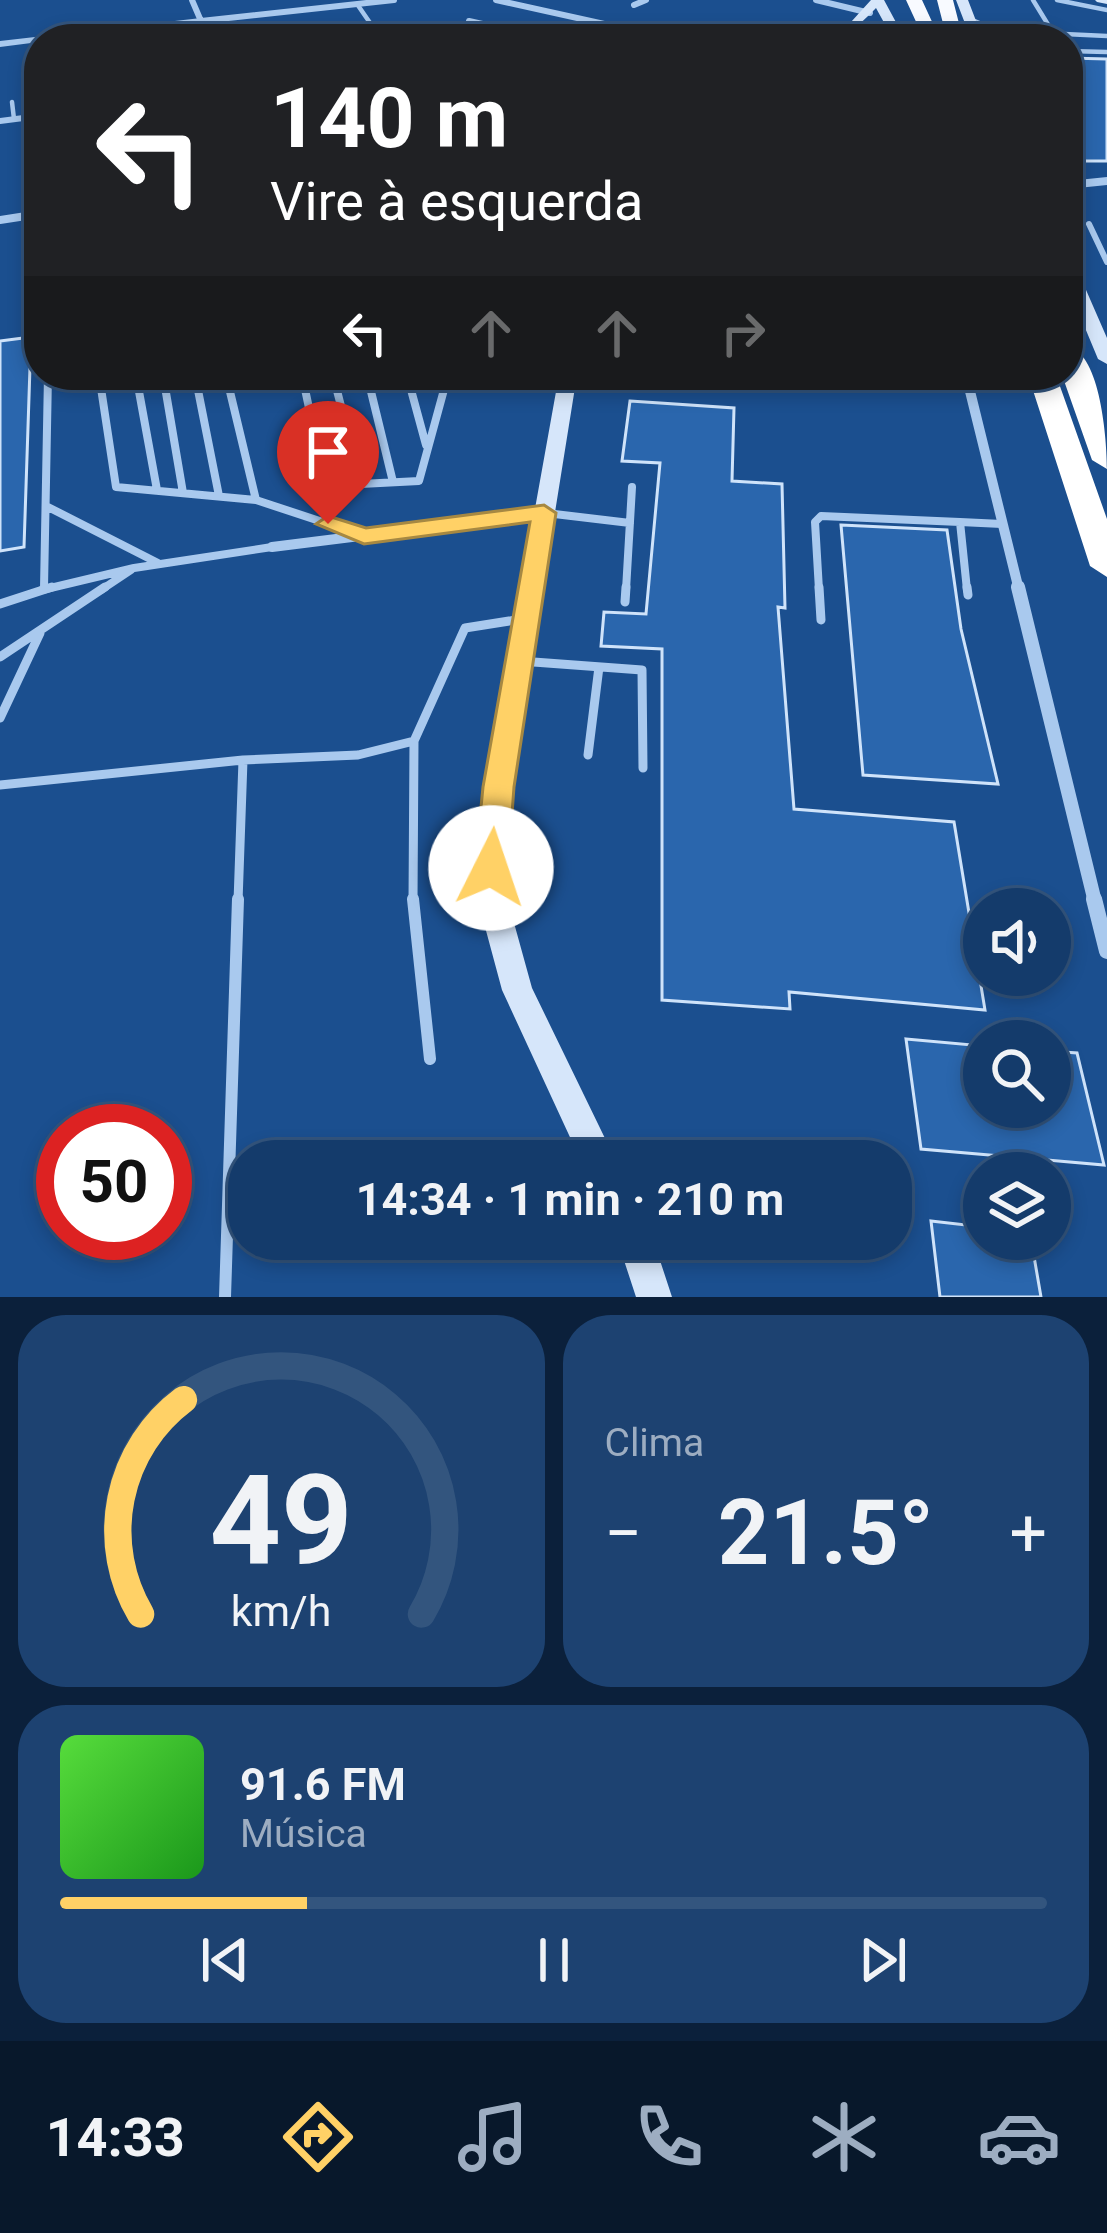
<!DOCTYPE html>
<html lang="pt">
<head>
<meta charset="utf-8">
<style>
	:root { --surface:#143b6b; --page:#1d4271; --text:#f1f3f6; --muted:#9dadc1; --line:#33557e; --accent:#ffd166 }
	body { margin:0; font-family:Roboto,sans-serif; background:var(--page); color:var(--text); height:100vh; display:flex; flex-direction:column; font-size:45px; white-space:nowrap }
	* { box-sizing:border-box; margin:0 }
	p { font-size:39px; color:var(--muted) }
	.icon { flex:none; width:66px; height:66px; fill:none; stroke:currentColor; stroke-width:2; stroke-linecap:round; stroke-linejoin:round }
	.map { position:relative; height:1297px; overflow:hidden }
	.panel { display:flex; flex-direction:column; gap:18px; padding:18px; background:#0b203b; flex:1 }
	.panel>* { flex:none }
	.top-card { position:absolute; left:24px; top:24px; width:1059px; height:366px; border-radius:48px; box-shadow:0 6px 18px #0003,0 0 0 3px var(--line); background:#202124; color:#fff; overflow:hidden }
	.buttons { position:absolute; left:963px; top:888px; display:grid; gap:24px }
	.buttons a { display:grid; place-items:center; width:108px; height:108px; border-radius:50%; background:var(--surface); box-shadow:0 6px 18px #0003,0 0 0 3px var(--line); font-size:60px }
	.speed { position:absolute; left:36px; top:1104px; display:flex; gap:24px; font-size:60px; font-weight:700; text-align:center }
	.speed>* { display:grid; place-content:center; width:156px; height:156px; border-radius:50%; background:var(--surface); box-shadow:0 6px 18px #0003,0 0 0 3px var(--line); line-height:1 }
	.speed .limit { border:18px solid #d22; background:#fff; color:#111 }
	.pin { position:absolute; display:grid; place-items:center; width:102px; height:102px; color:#fff; margin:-123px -51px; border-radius:50% 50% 50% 0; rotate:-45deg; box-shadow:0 0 12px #0007 }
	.pin .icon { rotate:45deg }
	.me { position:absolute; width:132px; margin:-66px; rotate:4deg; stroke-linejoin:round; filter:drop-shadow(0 0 9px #0008) }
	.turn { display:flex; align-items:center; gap:42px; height:252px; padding:0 48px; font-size:54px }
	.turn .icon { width:156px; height:156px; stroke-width:2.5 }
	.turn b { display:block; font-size:84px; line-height:102px }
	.lanes { display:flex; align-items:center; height:114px; padding:0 48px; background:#0003; justify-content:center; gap:60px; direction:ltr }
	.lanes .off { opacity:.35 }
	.big { font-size:90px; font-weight:700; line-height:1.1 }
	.panel .tile { flex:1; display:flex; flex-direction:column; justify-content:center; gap:18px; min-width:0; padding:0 42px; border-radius:48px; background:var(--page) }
	.panel .dial { align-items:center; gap:0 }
	.dial svg { height:312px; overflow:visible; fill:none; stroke:var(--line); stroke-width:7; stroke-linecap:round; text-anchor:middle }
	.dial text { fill:var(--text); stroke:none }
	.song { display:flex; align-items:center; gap:36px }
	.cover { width:144px; height:144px; border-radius:18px; background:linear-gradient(135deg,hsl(110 70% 55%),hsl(120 70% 35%)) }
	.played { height:12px; border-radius:6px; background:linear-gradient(90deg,var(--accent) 25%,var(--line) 25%) }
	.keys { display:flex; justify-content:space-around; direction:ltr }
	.heat { display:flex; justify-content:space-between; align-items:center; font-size:66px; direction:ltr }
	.panel .tiles { flex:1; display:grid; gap:18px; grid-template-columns:1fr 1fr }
	.tile:last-child { grid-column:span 2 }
	.trip { position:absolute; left:228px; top:1140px; width:684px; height:120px; border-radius:48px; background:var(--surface); box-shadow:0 6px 18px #0003,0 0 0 3px var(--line); font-weight:700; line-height:120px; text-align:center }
	.menu { display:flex; height:192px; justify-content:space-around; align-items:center; background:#08182b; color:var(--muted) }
	.menu .icon { width:84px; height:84px }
	.menu .current { color:var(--accent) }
	.menu b { font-size:54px; color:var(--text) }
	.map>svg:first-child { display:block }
	.building { fill:#2a66ad; stroke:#cfe3fa; stroke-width:3 }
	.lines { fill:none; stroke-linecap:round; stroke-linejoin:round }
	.service-far4 { stroke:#a9c9ee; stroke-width:4.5 }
	.service-far3 { stroke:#a9c9ee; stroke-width:6 }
	.service-far2 { stroke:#a9c9ee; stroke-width:8 }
	.service-far1 { stroke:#a9c9ee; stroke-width:9 }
	.service { stroke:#a9c9ee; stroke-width:12 }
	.minor-far4 { stroke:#a9c9ee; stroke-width:6 }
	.minor-far3 { stroke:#a9c9ee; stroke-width:8 }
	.minor-far2 { stroke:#a9c9ee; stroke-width:10 }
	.minor-far1 { stroke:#a9c9ee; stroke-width:14 }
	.minor { stroke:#a9c9ee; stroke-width:16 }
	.tertiary { fill:#a9c9ee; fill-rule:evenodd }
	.secondary { fill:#d6e6fa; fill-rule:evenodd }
	.trunk { fill:#f8faff; fill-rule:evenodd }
	.motorway { fill:#fff; fill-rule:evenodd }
	.route { fill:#ffd166; stroke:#a68842; stroke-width:3 }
</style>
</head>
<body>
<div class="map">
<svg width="1107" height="1297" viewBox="0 0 1107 1297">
	<rect width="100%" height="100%" fill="#1b4f8f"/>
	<!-- building -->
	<path class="building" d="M 1068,58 L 1107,59 L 1107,161 L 1084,161 L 1068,132 Z
		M 31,337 L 24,547 L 0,551 L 0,341 Z
		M 630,401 L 734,408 L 732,481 L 782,484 L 785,608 L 778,607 L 794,809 L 954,822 L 985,1010 L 789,992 L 790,1009 L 662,1000 L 662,649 L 601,646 L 604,612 L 646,614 L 660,463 L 622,461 Z
		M 841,525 L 947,530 L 961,629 L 998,784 L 863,775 Z
		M 906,1039 L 984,1046 L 984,1107 L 1050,1107 L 1050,1051 L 1077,1053 L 1104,1165 L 921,1149 Z
		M 931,1221 L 984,1227 L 984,1239 L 1031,1239 L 1041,1297 L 940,1297 Z"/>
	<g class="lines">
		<!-- service-far4 -->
		<path class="service-far4" d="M 1033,0 L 1055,36
			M 1057,0 L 1107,10
			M 357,4 L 377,33
			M 970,19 L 998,31 L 1107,36
			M 1068,51 L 1107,52
			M 12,102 L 14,119"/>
		<!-- service-far3 -->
		<path class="service-far3" d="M 1089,224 L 1107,262"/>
		<!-- service-far2 -->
		<path class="service-far2" d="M 99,375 L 116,487 L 256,500
			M 136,375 L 157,490
			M 163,375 L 183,493
			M 195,375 L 219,496
			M 226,375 L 256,500 L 359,534
			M 302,375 L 323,474 L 341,485 L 419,481 L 448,375
			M 333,375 L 361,484
			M 367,375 L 393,482
			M 407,375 L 426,445
			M 46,506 L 158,563
			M 546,513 L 630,523
			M 44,588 L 48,375
			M 42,590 L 134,568 L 272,547
			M 101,590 L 131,570
			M 626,590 L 632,487
			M 819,590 L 815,522 L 821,516 L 960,522
			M 967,590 L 960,522 L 1002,524"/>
		<!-- service-far1 -->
		<path class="service-far1" d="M 819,587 L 821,620
			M 967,587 L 968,595
			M 625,602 L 626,587
			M 0,604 L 52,587
			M 0,657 L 105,587
			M 520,661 L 642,670 L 643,768
			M 0,718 L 40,633
			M 588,755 L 599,667
			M 243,760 L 358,755 L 414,741 L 465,628 L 522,619
			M 0,785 L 243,760 L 238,902
			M 413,902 L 414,741"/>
		<!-- service -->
		<path class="service" d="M 413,899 L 430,1059
			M 225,1297 L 238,899"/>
		<!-- minor-far4 -->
		<path class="minor-far4" d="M 192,0 L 201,21 L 394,0
			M 496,0 L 672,39
			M 816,0 L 870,13
			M 634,5 L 646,0
			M 469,21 L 550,39
			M 850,27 L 875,39
			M 0,121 L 39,116"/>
		<!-- minor-far3 -->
		<path class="minor-far3" d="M 0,220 L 39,214"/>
		<!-- minor-far2 -->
		<path class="minor-far2" d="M 966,375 L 1019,590
			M 272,547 L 544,513"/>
		<!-- minor-far1 -->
		<path class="minor-far1" d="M 1018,587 L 1095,902"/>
		<!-- minor -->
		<path class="minor" d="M 1094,899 L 1107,951"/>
		<!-- tertiary -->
		<path class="tertiary" d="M 201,18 L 206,21 L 213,39 L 203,39 L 197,24 L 69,39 L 39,39 L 39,42 L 0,47 L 0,41 Z
			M 1107,177 L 1107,185 L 1068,189 L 1068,181 Z"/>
		<!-- secondary -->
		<path class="secondary" d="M 871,0 L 884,0 L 905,39 L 893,39 L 876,8 C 859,26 843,39 818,39 L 851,22 Z
			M 956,0 L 968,0 L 983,39 L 971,39 Z
			M 1095,0 L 1107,0 L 1107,4 L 1097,2 Z
			M 1068,262 L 1076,267 L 1107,338 L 1107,364 L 1098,359 L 1068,287 Z
			M 559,375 L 577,375 L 511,787 L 505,868 L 511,912 L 532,988 L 616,1161 L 581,1161 L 502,990 L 481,912 L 477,868 L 485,787 Z
			M 617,1239 L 653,1239 L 672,1297 L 636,1297 Z"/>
		<!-- trunk -->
		<path class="trunk" d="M 906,0 L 922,0 L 940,39 L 924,39 Z
			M 937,0 L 953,0 L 963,39 L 947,39 Z"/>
		<!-- motorway -->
		<path class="motorway" d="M 1068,346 C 1101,354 1107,441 1107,469 L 1092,460 L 1062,375 L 1068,375 Z
			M 1028,375 L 1056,375 L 1107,519 L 1107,577 L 1090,566 Z"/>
	</g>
	<!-- route -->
	<path class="route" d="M 544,505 L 556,513 L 514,787 L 508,868 L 503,878 L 480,878 L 475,868 L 483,787 L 530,522 L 364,544 L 316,524 L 328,516 L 366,528 Z"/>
</svg>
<div class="buttons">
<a><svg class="icon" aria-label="sound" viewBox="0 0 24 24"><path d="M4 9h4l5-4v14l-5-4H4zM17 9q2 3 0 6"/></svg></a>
<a><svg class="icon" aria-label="search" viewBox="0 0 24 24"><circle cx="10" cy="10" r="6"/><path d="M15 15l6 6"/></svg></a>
<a><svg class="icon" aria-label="layers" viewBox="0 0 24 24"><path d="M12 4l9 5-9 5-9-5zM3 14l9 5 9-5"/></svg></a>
</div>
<div class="speed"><div class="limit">50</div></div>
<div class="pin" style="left:328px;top:524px;background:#d93025"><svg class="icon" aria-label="arrive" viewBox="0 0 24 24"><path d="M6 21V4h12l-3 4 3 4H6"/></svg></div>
<svg class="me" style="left:491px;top:868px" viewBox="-20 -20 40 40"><circle r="19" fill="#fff"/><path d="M0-13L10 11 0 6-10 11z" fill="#ffd166"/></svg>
<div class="trip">14:34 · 1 min · 210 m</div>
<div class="top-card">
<div class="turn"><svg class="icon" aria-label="left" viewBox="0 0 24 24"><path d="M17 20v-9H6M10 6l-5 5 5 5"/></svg><div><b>140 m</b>Vire à esquerda</div></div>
<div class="lanes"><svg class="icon" aria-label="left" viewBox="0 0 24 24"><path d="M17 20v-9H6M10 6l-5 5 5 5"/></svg><svg class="icon off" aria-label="ahead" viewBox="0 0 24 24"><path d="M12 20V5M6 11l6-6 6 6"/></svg><svg class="icon off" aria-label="ahead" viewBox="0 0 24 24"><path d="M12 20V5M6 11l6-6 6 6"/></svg><svg class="icon off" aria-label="right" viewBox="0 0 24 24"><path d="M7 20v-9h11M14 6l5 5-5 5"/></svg></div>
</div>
</div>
<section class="panel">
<div class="tiles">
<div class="tile dial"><svg viewBox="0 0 100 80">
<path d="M14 69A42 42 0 1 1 86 69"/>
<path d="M14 69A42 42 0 0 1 25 14" stroke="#ffd166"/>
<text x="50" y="56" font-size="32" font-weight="700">49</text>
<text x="50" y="72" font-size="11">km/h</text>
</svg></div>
<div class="tile"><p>Clima</p>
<div class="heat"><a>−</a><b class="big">21.5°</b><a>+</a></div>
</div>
<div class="tile">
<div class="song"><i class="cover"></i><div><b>91.6 FM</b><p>Música</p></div></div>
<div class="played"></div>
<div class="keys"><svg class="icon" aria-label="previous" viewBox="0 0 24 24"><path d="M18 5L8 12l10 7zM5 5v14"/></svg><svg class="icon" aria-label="pause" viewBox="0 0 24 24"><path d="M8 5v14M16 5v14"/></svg><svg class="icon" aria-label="next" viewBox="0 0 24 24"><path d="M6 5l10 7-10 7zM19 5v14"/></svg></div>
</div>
</div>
</section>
<nav class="menu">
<b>14:33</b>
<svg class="icon current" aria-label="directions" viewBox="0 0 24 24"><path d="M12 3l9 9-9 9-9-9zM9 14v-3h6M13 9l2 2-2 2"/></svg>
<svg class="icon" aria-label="music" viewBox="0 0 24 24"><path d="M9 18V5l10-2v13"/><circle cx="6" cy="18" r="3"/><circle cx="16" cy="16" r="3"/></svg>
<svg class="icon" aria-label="phone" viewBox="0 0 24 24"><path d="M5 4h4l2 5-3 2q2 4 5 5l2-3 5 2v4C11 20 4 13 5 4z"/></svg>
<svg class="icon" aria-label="climate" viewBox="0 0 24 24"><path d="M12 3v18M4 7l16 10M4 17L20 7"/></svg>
<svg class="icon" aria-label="car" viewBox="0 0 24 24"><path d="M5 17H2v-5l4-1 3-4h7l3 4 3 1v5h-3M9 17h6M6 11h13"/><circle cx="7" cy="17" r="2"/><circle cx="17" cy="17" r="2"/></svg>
</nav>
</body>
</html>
